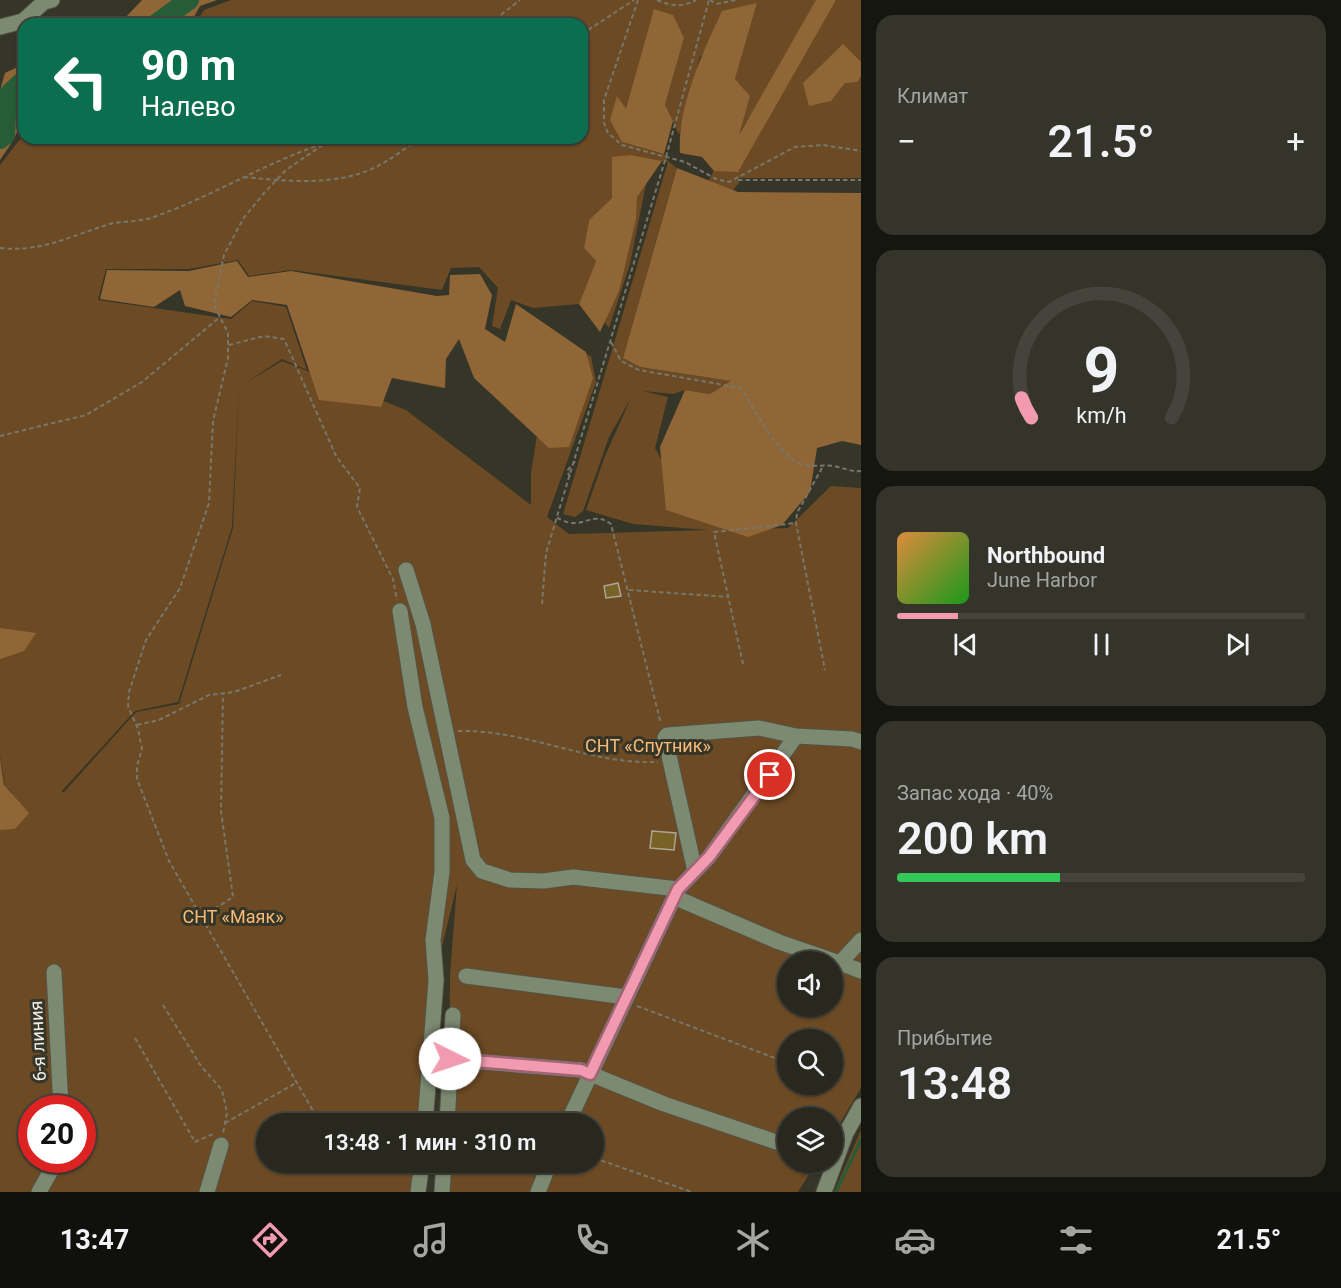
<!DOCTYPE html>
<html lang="ru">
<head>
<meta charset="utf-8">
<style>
	:root { --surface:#28281e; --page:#34342b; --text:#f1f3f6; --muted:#a5a6a4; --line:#44443c; --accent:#f29aaf }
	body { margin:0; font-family:Roboto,sans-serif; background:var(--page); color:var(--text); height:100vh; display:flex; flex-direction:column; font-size:22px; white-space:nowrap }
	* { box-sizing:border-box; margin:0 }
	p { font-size:20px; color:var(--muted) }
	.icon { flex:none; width:33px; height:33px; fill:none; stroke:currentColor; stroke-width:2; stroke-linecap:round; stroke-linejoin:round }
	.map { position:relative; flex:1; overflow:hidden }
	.panel { display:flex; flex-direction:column; gap:15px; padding:15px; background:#161610; width:480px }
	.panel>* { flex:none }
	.hud { position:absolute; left:18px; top:18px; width:570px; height:126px; border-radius:18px; box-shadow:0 2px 4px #0004,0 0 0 2px var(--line); background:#0b6e4f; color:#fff; overflow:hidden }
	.fabs { position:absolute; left:777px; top:951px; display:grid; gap:12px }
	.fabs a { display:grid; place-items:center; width:66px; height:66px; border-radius:50%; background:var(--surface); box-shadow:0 2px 4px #0004,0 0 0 2px var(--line); font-size:30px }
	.speed { position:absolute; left:18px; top:1095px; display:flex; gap:12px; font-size:30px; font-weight:700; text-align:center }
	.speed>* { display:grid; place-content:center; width:78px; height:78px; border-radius:50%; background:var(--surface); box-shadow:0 2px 4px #0004,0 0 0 2px var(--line); line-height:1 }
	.speed .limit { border:9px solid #d22; background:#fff; color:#111 }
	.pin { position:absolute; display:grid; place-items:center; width:51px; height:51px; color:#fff; margin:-26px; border:3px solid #fff; border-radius:50%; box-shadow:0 2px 6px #0007 }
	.me { position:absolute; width:66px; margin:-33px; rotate:94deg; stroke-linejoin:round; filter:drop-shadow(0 0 4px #0008) }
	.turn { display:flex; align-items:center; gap:21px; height:126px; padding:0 24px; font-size:27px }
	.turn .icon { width:78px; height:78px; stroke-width:2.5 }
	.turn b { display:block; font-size:42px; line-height:51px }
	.big { font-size:45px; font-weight:600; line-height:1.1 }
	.panel .tile { flex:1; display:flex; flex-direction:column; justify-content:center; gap:9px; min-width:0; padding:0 21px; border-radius:18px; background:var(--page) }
	.panel .dial { align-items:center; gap:0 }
	.dial svg { height:156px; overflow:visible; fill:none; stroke:var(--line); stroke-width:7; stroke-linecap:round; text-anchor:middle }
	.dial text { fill:var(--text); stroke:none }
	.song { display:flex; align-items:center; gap:18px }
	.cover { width:72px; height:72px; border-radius:9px; background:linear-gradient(135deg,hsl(30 70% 55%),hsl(120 70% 35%)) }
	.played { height:6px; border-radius:3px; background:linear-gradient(90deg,var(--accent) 15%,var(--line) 15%) }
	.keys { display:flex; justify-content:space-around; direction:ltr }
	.heat { display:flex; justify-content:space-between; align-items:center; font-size:33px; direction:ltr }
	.charge { height:9px; border-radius:4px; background:linear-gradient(90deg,#34c759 40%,var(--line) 0) }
	.trip { position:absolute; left:256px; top:1113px; width:348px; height:60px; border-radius:30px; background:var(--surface); box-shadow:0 2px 4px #0004,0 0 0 2px var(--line); font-weight:600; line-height:60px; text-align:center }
	.menu { display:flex; height:96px; justify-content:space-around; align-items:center; background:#10100c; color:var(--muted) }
	.menu .icon { width:42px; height:42px }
	.menu .current { color:var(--accent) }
	.menu b { font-size:27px; color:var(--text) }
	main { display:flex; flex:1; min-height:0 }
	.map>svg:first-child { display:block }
	.green { fill:#6c4a24; fill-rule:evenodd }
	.forest { fill:#906637 }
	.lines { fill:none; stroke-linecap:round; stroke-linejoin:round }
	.stream { stroke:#275c38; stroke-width:3 }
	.river { stroke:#275c38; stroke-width:20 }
	.building { fill:#786226; stroke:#aba596; stroke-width:1.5 }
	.minor-casing { stroke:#535347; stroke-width:17 }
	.path { stroke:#77776c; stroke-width:2; stroke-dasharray:4.5 3; stroke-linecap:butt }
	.minor { stroke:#7d8a72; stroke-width:15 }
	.route-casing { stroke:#9d6472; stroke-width:15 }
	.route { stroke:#f29aaf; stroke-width:10 }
	.labels { text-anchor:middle; stroke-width:6; stroke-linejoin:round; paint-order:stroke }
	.park-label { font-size:18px; fill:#fabb76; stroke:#353528 }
	.street-label { font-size:18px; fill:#efefe7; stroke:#353528 }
</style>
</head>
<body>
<main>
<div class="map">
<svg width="861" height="1192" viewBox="0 0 861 1192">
	<rect width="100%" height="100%" fill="#353528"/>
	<!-- green -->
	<path class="green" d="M 231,0 L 861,0 L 861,178 L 739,178 L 739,183 L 716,211 L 703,193 L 721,155 L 732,156 L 752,112 L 738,136 L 750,96 L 735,79 L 757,3 L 700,57 L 679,135 L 665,105 L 684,38 L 625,110 L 617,96 L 622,142 L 664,154 L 668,161 L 677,168 L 623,358 L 640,367 L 732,381 L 710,394 L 685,390 L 673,394 L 643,391 L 668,397 L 655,448 L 673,481 L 726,530 L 788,528 L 831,486 L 861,488 L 861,1088 L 833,1135 L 832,1118 L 788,1118 L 788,1162 L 816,1163 L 798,1192 L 449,1192 L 449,1163 L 594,1162 L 594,1124 L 449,1123 L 450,974 L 457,885 L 427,1008 L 419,1123 L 267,1124 L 267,1162 L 415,1163 L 411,1192 L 0,1192 L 0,793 L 12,793 L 5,786 L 0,756 L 0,165 L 24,134 L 24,138 L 582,138 L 582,24 L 195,24 L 204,10 ZM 662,161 L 668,162 L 563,514 L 575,517 L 583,511 L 609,437 L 631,398 L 605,456 L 586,510 L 633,524 L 708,530 L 569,534 L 547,517 L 596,382 L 591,356 L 560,343 L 540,416 L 531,473 L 531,505 L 406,410 L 282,361 L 242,385 L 282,359 L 307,370 L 286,307 L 252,301 L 231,319 L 98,300 L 106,269 L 189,269 L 238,260 L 249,276 L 291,270 L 442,290 L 451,268 L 479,267 L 498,288 L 492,326 L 500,329 L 511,300 L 533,308 L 579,304 L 596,261 L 584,248 L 589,220 L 612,198 ZM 239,386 L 233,528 L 179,704 L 136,712 L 64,792 L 61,792 L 135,711 L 178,702 L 232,527 ZM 788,962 L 832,962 L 832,1006 L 788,1006 ZM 788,1040 L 832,1040 L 832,1084 L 788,1084 ZM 32,1108 L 82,1108 L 82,1160 L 32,1160 Z
		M 649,169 L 630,264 L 609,328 L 591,306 Z
		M 861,1130 L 861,1192 L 834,1192 Z"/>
	<!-- forest -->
	<path class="forest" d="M 142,0 L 217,0 L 200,6 L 190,24 L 112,24 L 124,19 Z
		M 816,0 L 836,0 L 738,172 L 714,171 L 702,157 L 680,153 C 677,107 703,52 722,11 L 757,3 L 735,79 L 750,96 L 739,135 Z
		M 654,9 L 673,15 L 684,38 L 665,105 L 673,121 L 664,154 L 622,142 L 610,120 L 617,96 L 626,109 Z
		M 843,44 L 861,62 L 861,76 L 857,82 L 845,83 L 831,101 L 809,106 L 803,83 Z
		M 24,64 C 24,110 28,122 0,160 L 0,90 L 5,73 Z
		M 630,155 L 662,161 L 637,197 L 636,219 L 619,291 L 600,332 L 579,304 L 596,261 L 584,248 L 589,220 L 612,198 L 612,157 Z
		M 677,168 L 738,192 L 861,193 L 861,445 L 842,441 L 817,448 L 810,492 L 782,525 L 748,537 L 666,510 L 660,447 L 685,390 L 710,394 L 731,381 L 640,367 L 623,358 Z
		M 237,261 L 248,277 L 291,271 L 437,296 L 449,295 L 450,275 L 480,274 L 492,295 L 485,329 L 505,342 L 516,304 L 586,352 L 593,378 L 569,447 L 549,448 L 474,378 L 459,339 L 446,359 L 445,388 L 392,378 L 381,407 L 319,400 L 287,305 L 252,300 L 231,317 L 185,306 L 180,290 L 154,307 L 100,299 L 107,270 L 189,271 Z
		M 0,628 L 36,633 L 24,651 L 0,659 Z
		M 0,758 L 4,785 L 29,813 L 15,829 L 0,830 Z"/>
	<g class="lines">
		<!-- stream -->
		<path class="stream" d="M 836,1192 L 861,1140"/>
		<!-- river -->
		<path class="river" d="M 156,24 L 189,0
			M 0,139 L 5,135 L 7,96 L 24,80"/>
	</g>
	<!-- building -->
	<path class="building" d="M 618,583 L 621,596 L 606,598 L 604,586 Z
		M 652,831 L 676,833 L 674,850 L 650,848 Z"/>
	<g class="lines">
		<defs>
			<path id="minor" d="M 0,27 L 23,21 L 44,2 L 52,0
				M 406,570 L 423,624 L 473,860 L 482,871 L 510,880 L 544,881 L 573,877 L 678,889
				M 400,611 L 415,707 L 442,818 L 442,872 L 433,940 L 436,980 L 425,1124
				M 695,871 L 665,738 L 667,735 L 759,728 L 796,736
				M 674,897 L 779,942 L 840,963 L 861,940
				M 840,963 L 861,971
				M 54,972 L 61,1108
				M 466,976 L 626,997
				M 431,1058 L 581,1070 L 664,1104 L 788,1146
				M 447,1124 L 453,1015
				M 567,1124 L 678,889 L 709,857 L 796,736 L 852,739 L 861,742
				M 39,1192 L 57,1160
				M 207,1192 L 221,1145
				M 418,1192 L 422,1162
				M 442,1192 L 444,1162
				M 538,1192 L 550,1162
				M 824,1192 L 846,1133 L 861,1106"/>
		</defs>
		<!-- minor casing -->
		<use href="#minor" class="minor-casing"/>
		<!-- path -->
		<path class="path" d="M 638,0 L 604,100 L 604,123 L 608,133 L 622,145 L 685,162 L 716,179 L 729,182 L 795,147 L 823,145 L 861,151
			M 657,0 C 672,6 681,8 696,0
			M 710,0 L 716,4 L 737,0
			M 489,24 L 520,0
			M 582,34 L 634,0
			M 244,177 C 287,181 337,187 378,166 C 393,158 407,147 421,138
			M 738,180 L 861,180
			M 0,248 C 40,253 73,235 110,224 C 123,221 138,222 151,218 C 209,198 263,164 322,144
			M 611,342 L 621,361 L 639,370 L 741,388 C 753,407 779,457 801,464 C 813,468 823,464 834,466 C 844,468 851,472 861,471
			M 229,345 L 264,336 L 284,339 L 336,456 L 360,488 L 357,507 L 393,579 L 397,600
			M 0,436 L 86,415 L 142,382 L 220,317
			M 822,468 L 797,513 L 796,523 L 825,670
			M 570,477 L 567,471 L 576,460
			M 557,518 C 561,519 567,523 572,523 C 587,524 595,512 611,524 L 661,724
			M 629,590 L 729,597
			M 542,604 L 546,553 L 666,157 L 709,0
			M 743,664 L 714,532 L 796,523
			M 137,725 L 159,720 L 209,695 L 234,692 L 281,675
			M 458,731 C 526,729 590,765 658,762
			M 202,917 L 233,897 L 221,811 L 223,693
			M 163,1005 L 201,1066 L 222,1090 L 227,1113 L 223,1133
			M 637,1006 L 788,1063
			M 135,1038 L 195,1142 L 213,1134
			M 225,1123 L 296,1083
			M 320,1123 L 169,861 L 137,779 L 137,766 L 142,749 L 138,729 L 128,706 L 129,692 L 146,640 L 180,588 L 209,503 L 213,421 L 228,358 L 228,333 L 214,305 L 224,255 L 243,219 L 265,192 L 286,170 L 327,142 L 340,138
			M 594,1158 L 692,1192"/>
		<!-- minor -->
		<use href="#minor" class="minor"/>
	</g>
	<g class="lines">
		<defs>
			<path id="route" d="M 450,1059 L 581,1070 L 590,1074 L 678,889 L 709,857 L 770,775"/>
		</defs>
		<!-- route casing -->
		<use href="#route" class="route-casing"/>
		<!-- route -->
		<use href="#route" class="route"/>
	</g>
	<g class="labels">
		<!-- park labels -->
		<g class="park-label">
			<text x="648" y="752">СНТ «Спутник»</text>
			<text x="233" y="923">СНТ «Маяк»</text>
		</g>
		<!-- street labels -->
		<g class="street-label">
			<text transform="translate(38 1041) rotate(-93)" y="6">6-я линия</text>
		</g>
	</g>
</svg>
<div class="fabs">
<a><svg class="icon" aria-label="sound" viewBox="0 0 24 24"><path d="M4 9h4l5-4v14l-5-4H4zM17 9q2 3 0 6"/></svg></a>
<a><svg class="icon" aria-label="search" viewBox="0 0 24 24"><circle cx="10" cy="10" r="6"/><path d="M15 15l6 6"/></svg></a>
<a><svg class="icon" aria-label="layers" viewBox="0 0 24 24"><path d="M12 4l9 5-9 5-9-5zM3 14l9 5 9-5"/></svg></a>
</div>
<div class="speed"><div class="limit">20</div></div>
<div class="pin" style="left:770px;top:775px;background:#d93025"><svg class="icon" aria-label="arrive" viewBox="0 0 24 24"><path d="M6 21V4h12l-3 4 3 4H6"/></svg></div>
<svg class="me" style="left:450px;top:1059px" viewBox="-20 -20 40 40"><circle r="19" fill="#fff"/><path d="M0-13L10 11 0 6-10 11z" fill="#f29aaf"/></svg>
<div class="trip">13:48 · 1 мин · 310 m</div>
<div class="hud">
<div class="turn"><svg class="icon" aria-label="left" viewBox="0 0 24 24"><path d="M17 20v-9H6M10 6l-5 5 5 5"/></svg><div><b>90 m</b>Налево</div></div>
</div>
</div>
<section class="panel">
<div class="tile"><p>Климат</p>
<div class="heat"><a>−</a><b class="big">21.5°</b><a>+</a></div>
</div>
<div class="tile dial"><svg viewBox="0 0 100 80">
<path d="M14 69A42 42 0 1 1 86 69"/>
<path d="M14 69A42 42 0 0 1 9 59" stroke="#f29aaf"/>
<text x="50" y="56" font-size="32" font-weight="700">9</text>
<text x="50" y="72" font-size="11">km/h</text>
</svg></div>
<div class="tile">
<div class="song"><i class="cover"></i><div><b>Northbound</b><p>June Harbor</p></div></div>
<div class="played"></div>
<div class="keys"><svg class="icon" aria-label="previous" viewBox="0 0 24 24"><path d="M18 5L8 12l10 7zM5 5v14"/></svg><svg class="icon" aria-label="pause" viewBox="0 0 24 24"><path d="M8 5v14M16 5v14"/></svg><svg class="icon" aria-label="next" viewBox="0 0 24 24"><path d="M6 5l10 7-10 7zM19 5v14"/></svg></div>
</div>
<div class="tile"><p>Запас хода · 40%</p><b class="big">200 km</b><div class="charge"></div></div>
<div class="tile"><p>Прибытие</p><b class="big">13:48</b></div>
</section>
</main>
<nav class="menu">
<b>13:47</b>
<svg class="icon current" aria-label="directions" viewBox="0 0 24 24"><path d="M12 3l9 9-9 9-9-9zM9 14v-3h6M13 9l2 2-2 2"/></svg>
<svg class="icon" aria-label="music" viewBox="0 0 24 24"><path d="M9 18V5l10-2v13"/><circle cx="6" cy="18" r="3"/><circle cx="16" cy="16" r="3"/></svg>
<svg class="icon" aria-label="phone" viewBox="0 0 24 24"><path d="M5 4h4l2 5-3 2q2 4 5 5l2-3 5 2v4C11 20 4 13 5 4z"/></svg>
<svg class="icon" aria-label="climate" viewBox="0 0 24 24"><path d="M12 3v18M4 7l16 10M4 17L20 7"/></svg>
<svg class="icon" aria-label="car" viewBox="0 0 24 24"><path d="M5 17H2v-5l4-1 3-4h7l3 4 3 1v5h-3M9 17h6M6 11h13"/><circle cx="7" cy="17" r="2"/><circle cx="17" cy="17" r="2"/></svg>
<svg class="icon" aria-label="filters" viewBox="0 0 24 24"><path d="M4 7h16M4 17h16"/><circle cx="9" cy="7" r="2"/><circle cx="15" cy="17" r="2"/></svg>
<b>21.5°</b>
</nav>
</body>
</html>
